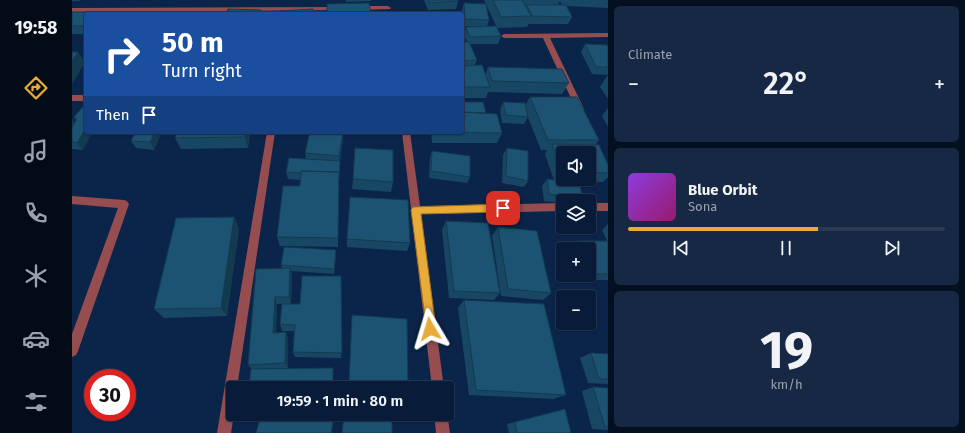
<!DOCTYPE html>
<html lang="en">
<head>
<meta charset="utf-8">
<style>
	:root { --surface:#081b38; --page:#162843; --text:#f1f3f6; --muted:#98a1ae; --line:#293953; --accent:#e9ab38 }
	body { margin:0; font-family:"Fira Sans",sans-serif; background:var(--page); color:var(--text); height:100vh; display:flex; flex-direction:column; font-size:15px; white-space:nowrap }
	* { box-sizing:border-box; margin:0 }
	p { font-size:13px; color:var(--muted) }
	.icon { flex:none; width:22px; height:22px; fill:none; stroke:currentColor; stroke-width:2; stroke-linecap:round; stroke-linejoin:round }
	.map { position:relative; flex:1; overflow:hidden }
	.drawer { display:flex; flex-direction:column; gap:6px; padding:6px; background:#040f1f; width:357px }
	.drawer>* { flex:none }
	.top-card { position:absolute; left:12px; top:12px; width:380px; height:122px; border-radius:4px; box-shadow:0 1px 3px #0004,0 0 0 1px var(--line); background:#1a4fa0; color:#fff; overflow:hidden }
	.buttons { position:absolute; left:484px; top:146px; display:grid; gap:8px }
	.buttons a { display:grid; place-items:center; width:40px; height:40px; border-radius:4px; background:var(--surface); box-shadow:0 1px 3px #0004,0 0 0 1px var(--line); font-size:20px }
	.speed { position:absolute; left:12px; top:369px; display:flex; gap:8px; font-size:20px; font-weight:700; text-align:center }
	.speed>* { display:grid; place-content:center; width:52px; height:52px; border-radius:50%; background:var(--surface); box-shadow:0 1px 3px #0004,0 0 0 1px var(--line); line-height:1 }
	.speed .limit { border:6px solid #d22; background:#fff; color:#111 }
	.pin { position:absolute; display:grid; place-items:center; width:34px; height:34px; color:#fff; margin:-17px; border-radius:8px; box-shadow:0 2px 6px #0006 }
	.me { position:absolute; width:44px; margin:-22px; rotate:353deg; stroke-linejoin:round; filter:drop-shadow(0 0 3px #0008) }
	.turn { display:flex; align-items:center; gap:14px; height:84px; padding:0 12px; font-size:18px }
	.turn .icon { width:52px; height:52px; stroke-width:2.5 }
	.turn b { display:block; font-size:28px; line-height:34px }
	.then { display:flex; align-items:center; height:38px; padding:0 12px; background:#0003; gap:8px; font-size:15px }
	.big { font-size:30px; font-weight:600; line-height:1.1 }
	.drawer .widget { flex:1; display:flex; flex-direction:column; justify-content:center; gap:6px; min-width:0; padding:0 14px; border-radius:6px; background:var(--page) }
	.drawer .dial { align-items:center; gap:0 }
	.dial b { font-size:52px; line-height:1 }
	.song { display:flex; align-items:center; gap:12px }
	.cover { width:48px; height:48px; border-radius:6px; background:linear-gradient(135deg,hsl(270 70% 55%),hsl(320 70% 35%)) }
	.played { height:4px; border-radius:2px; background:linear-gradient(90deg,var(--accent) 60%,var(--line) 60%) }
	.keys { display:flex; justify-content:space-around; direction:ltr }
	.heat { display:flex; justify-content:space-between; align-items:center; font-size:22px; direction:ltr }
	.trip { position:absolute; left:154px; top:381px; width:228px; height:40px; border-radius:4px; background:var(--surface); box-shadow:0 1px 3px #0004,0 0 0 1px var(--line); font-weight:600; line-height:40px; text-align:center }
	main { display:flex; flex:1; min-height:0 }
	.dock { display:flex; flex-direction:column; width:72px; justify-content:space-around; align-items:center; background:#030b16; color:var(--muted) }
	.dock .icon { width:28px; height:28px }
	.dock .selected { color:var(--accent) }
	.dock b { font-size:18px; color:var(--text) }
	.map>svg:first-child { display:block }
	.lines { fill:none; stroke-linecap:round; stroke-linejoin:round }
	.minor { fill:#964d50; fill-rule:evenodd }
	.wall { fill:#184763; fill-rule:evenodd }
	.shaded-wall { fill:#143a50 }
	.building { fill:#1c5373; stroke:#143a50 }
	.route { fill:#e9ab38; stroke:#976f24 }
</style>
</head>
<body>
<main>
<nav class="dock">
<b>19:58</b>
<svg class="icon selected" aria-label="directions" viewBox="0 0 24 24"><path d="M12 3l9 9-9 9-9-9zM9 14v-3h6M13 9l2 2-2 2"/></svg>
<svg class="icon" aria-label="music" viewBox="0 0 24 24"><path d="M9 18V5l10-2v13"/><circle cx="6" cy="18" r="3"/><circle cx="16" cy="16" r="3"/></svg>
<svg class="icon" aria-label="phone" viewBox="0 0 24 24"><path d="M5 4h4l2 5-3 2q2 4 5 5l2-3 5 2v4C11 20 4 13 5 4z"/></svg>
<svg class="icon" aria-label="climate" viewBox="0 0 24 24"><path d="M12 3v18M4 7l16 10M4 17L20 7"/></svg>
<svg class="icon" aria-label="car" viewBox="0 0 24 24"><path d="M5 17H2v-5l4-1 3-4h7l3 4 3 1v5h-3M9 17h6M6 11h13"/><circle cx="7" cy="17" r="2"/><circle cx="17" cy="17" r="2"/></svg>
<svg class="icon" aria-label="filters" viewBox="0 0 24 24"><path d="M4 7h16M4 17h16"/><circle cx="9" cy="7" r="2"/><circle cx="15" cy="17" r="2"/></svg>
</nav>
<div class="map">
<svg width="536" height="433" viewBox="0 0 536 433">
	<rect width="100%" height="100%" fill="#0b244a"/>
	<g class="lines">
		<!-- minor -->
		<path class="minor" d="M 316,6 L 319,8 L 318,9 L 284,10 L 281,8 L 284,6 Z
			M 270,7 L 271,8 L 268,10 L 0,12 L 0,8 Z
			M 536,33 L 536,37 L 478,38 L 512,109 L 508,112 L 504,109 L 471,38 L 432,38 L 429,36 L 432,34 Z
			M 0,95 L 14,95 L 14,101 L 0,101 Z
			M 195,132 L 203,132 L 165,388 L 161,388 L 162,414 L 159,433 L 145,433 Z
			M 330,132 L 338,132 L 348,206 L 491,203 L 491,211 L 349,214 L 372,388 L 360,388 Z
			M 0,196 L 52,200 L 55,201 L 57,204 L 6,351 L 4,355 L 0,357 L 0,334 L 46,208 L 0,204 Z
			M 517,203 L 536,203 L 536,211 L 517,211 Z
			M 375,412 L 378,433 L 364,433 L 362,414 L 375,414 Z"/>
	</g>
	<!-- wall -->
	<path class="wall" d="M 0,0 L 8,0 L 7,1 L 0,1 Z
		M 274,0 L 299,0 L 298,1 L 274,2 Z
		M 352,0 L 386,0 L 386,1 L 384,9 L 356,10 Z
		M 412,0 L 536,0 L 536,8 L 495,6 L 500,17 L 496,24 L 457,24 L 457,23 L 455,27 L 425,28 ZM 488,1 L 490,5 L 486,5 Z
		M 392,3 L 417,20 L 415,27 L 429,36 L 426,44 L 398,44 L 405,60 L 403,65 L 414,74 L 416,67 L 497,83 L 490,94 L 416,92 L 414,98 L 390,98 L 390,42 L 395,42 L 392,35 L 394,27 L 404,27 L 391,26 L 390,11 Z
		M 0,12 L 14,14 L 14,34 L 0,34 Z
		M 513,44 L 536,47 L 536,75 L 520,74 L 509,52 Z
		M 535,76 L 536,76 L 536,99 L 528,87 Z
		M 458,97 L 527,140 L 524,144 L 536,165 L 536,177 L 531,182 L 502,182 L 511,198 L 508,201 L 491,201 L 491,203 L 472,201 L 470,186 L 475,179 L 482,180 L 473,154 L 475,150 L 469,150 L 455,115 L 456,117 L 452,124 L 430,123 L 428,110 L 431,102 L 453,106 ZM 491,153 L 517,153 L 517,179 L 491,179 Z
		M 14,103 L 11,150 L 0,149 L 0,119 L 3,123 L 4,121 L 2,117 Z
		M 536,108 L 536,127 L 530,116 Z
		M 414,113 L 430,133 L 425,143 L 360,143 L 359,132 L 390,132 Z
		M 64,132 L 90,132 L 82,150 L 64,148 L 59,141 Z
		M 178,132 L 176,148 L 109,149 L 103,138 Z
		M 271,132 L 271,139 L 268,161 L 268,168 L 267,182 L 266,247 L 208,246 L 205,237 L 228,186 L 228,180 L 216,179 L 214,172 L 234,159 L 233,153 Z
		M 435,148 L 456,181 L 452,187 L 430,183 L 431,155 Z
		M 360,151 L 398,177 L 395,183 L 357,178 L 358,158 Z
		M 281,179 L 321,182 L 319,192 L 280,189 Z
		M 162,217 L 167,229 L 155,316 L 92,318 L 82,309 Z
		M 374,221 L 428,293 L 422,300 L 377,298 L 370,230 Z
		M 536,224 L 536,280 L 511,280 L 510,275 L 517,275 L 517,249 L 500,249 L 499,247 L 506,241 L 535,241 L 530,230 Z
		M 426,227 L 479,293 L 471,300 L 429,296 L 420,236 Z
		M 275,239 L 338,243 L 335,251 L 275,247 Z
		M 264,256 L 262,274 L 219,271 L 220,276 L 219,304 L 205,304 L 204,333 L 216,338 L 216,368 L 180,369 L 176,365 L 210,268 L 209,265 Z
		M 269,276 L 269,358 L 223,357 L 221,352 L 222,331 L 210,331 L 208,324 L 228,304 Z
		M 392,300 L 494,395 L 481,399 L 397,395 L 386,308 Z
		M 280,315 L 336,388 L 290,388 L 277,387 Z
		M 519,353 L 536,354 L 536,384 L 516,383 L 508,358 Z
		M 521,387 L 536,388 L 536,430 L 520,429 L 510,391 Z
		M 493,409 L 499,433 L 437,433 L 435,424 Z"/>
	<!-- shaded-wall -->
	<path class="shaded-wall" d="M 6,52 L 13,62 L 0,85 L 0,62 Z
		M 0,119 L 6,127 L 0,138 Z
		M 14,128 L 14,132 L 21,132 L 11,150 L 5,143 Z
		M 83,132 L 90,132 L 82,150 L 78,142 Z
		M 174,132 L 178,132 L 176,148 L 173,137 Z
		M 271,132 L 271,139 L 267,163 L 267,156 Z
		M 268,161 L 267,182 L 266,247 L 267,172 Z
		M 162,217 L 167,229 L 155,316 L 149,308 Z
		M 264,250 L 264,256 L 262,274 L 262,269 Z
		M 218,268 L 220,276 L 219,304 L 217,297 Z
		M 203,297 L 205,304 L 204,339 L 201,333 Z
		M 214,332 L 216,338 L 216,368 L 213,363 Z
		M 262,414 L 263,414 L 260,433 L 259,433 Z"/>
	<!-- building -->
	<path class="building" d="M 356,0 L 386,0 L 386,1 L 357,3 Z
		M 421,0 L 450,0 L 459,16 L 429,17 Z
		M 297,3 L 299,14 L 255,14 L 255,4 Z
		M 392,3 L 414,4 L 417,20 L 393,19 Z
		M 455,5 L 494,5 L 500,17 L 460,16 Z
		M 156,9 L 189,10 L 188,14 L 154,14 Z
		M 241,9 L 242,14 L 208,14 L 208,11 Z
		M 0,12 L 26,12 L 25,14 L 14,14 L 14,26 L 0,26 Z
		M 43,12 L 76,13 L 75,14 L 42,14 Z
		M 88,12 L 121,12 L 120,14 L 88,14 Z
		M 338,13 L 370,14 L 338,14 Z
		M 424,26 L 429,36 L 398,37 L 394,27 Z
		M 390,42 L 397,42 L 405,60 L 390,61 Z
		M 513,44 L 535,45 L 536,47 L 536,67 L 524,67 Z
		M 0,52 L 6,52 L 0,62 Z
		M 410,65 L 418,87 L 390,87 L 390,66 Z
		M 416,67 L 490,69 L 497,83 L 420,81 Z
		M 458,97 L 505,97 L 527,140 L 476,140 Z
		M 390,102 L 411,102 L 414,113 L 390,112 Z
		M 431,102 L 453,103 L 456,117 L 434,115 Z
		M 14,103 L 14,128 L 5,143 L 0,142 L 0,128 L 5,119 L 2,117 Z
		M 390,112 L 425,114 L 430,133 L 363,132 L 390,132 Z
		M 64,132 L 83,132 L 78,142 L 59,141 Z
		M 105,132 L 174,132 L 173,137 L 103,138 Z
		M 238,132 L 271,132 L 267,156 L 233,153 Z
		M 480,144 L 527,145 L 536,165 L 536,173 L 517,172 L 517,153 L 491,153 L 491,172 L 490,172 Z
		M 283,148 L 321,150 L 321,182 L 281,179 Z
		M 435,148 L 456,151 L 456,181 L 434,176 Z
		M 360,151 L 398,156 L 398,177 L 359,171 Z
		M 217,158 L 268,161 L 267,175 L 267,172 L 229,171 L 229,173 L 214,172 Z
		M 229,171 L 267,172 L 266,238 L 205,237 L 211,186 L 228,186 Z
		M 475,179 L 507,183 L 511,198 L 477,194 Z
		M 278,197 L 336,200 L 338,243 L 275,239 Z
		M 162,217 L 149,308 L 82,309 L 104,218 Z
		M 374,221 L 416,223 L 428,293 L 382,291 Z
		M 426,227 L 465,231 L 479,293 L 436,289 Z
		M 506,241 L 536,241 L 536,274 L 518,274 L 517,271 L 517,249 L 509,249 Z
		M 212,247 L 264,250 L 262,269 L 209,265 Z
		M 218,268 L 217,297 L 203,297 L 201,333 L 214,332 L 213,363 L 176,365 L 184,269 Z
		M 230,276 L 269,276 L 270,353 L 221,352 L 223,325 L 208,324 L 210,304 L 228,304 Z
		M 392,300 L 472,304 L 494,395 L 404,390 Z
		M 280,315 L 335,319 L 336,388 L 277,383 Z
		M 519,353 L 536,354 L 536,379 L 527,379 Z
		M 261,368 L 261,388 L 177,388 L 179,369 Z
		M 521,387 L 536,388 L 536,427 L 533,427 Z
		M 493,409 L 499,433 L 445,433 L 443,422 Z
		M 189,414 L 262,414 L 259,433 L 184,433 Z
		M 272,414 L 320,414 L 320,433 L 270,433 Z"/>
	<!-- route -->
	<path class="route" d="M 431,204 L 435,208 L 431,212 L 349,214 L 364,329 L 362,333 L 358,334 L 355,333 L 339,210 L 341,207 Z"/>
</svg>
<div class="buttons">
<a><svg class="icon" aria-label="sound" viewBox="0 0 24 24"><path d="M4 9h4l5-4v14l-5-4H4zM17 9q2 3 0 6"/></svg></a>
<a><svg class="icon" aria-label="layers" viewBox="0 0 24 24"><path d="M12 4l9 5-9 5-9-5zM3 14l9 5 9-5"/></svg></a>
<a>+</a>
<a>−</a>
</div>
<div class="speed"><div class="limit">30</div></div>
<div class="pin" style="left:431px;top:208px;background:#d93025"><svg class="icon" aria-label="arrive" viewBox="0 0 24 24"><path d="M6 21V4h12l-3 4 3 4H6"/></svg></div>
<svg class="me" style="left:358px;top:329px" viewBox="-20 -20 40 40"><path d="M0-17L14 15 0 8-14 15z" fill="#e9ab38" stroke="#fff" stroke-width="4"/></svg>
<div class="trip">19:59 · 1 min · 80 m</div>
<div class="top-card">
<div class="turn"><svg class="icon" aria-label="right" viewBox="0 0 24 24"><path d="M7 20v-9h11M14 6l5 5-5 5"/></svg><div><b>50 m</b>Turn right</div></div>
<div class="then">Then<svg class="icon" aria-label="arrive" viewBox="0 0 24 24"><path d="M6 21V4h12l-3 4 3 4H6"/></svg></div>
</div>
</div>
<section class="drawer">
<div class="widget"><p>Climate</p>
<div class="heat"><a>−</a><b class="big">22°</b><a>+</a></div>
</div>
<div class="widget">
<div class="song"><i class="cover"></i><div><b>Blue Orbit</b><p>Sona</p></div></div>
<div class="played"></div>
<div class="keys"><svg class="icon" aria-label="previous" viewBox="0 0 24 24"><path d="M18 5L8 12l10 7zM5 5v14"/></svg><svg class="icon" aria-label="pause" viewBox="0 0 24 24"><path d="M8 5v14M16 5v14"/></svg><svg class="icon" aria-label="next" viewBox="0 0 24 24"><path d="M6 5l10 7-10 7zM19 5v14"/></svg></div>
</div>
<div class="widget dial"><b>19</b><p>km/h</p></div>
</section>
</main>
</body>
</html>
